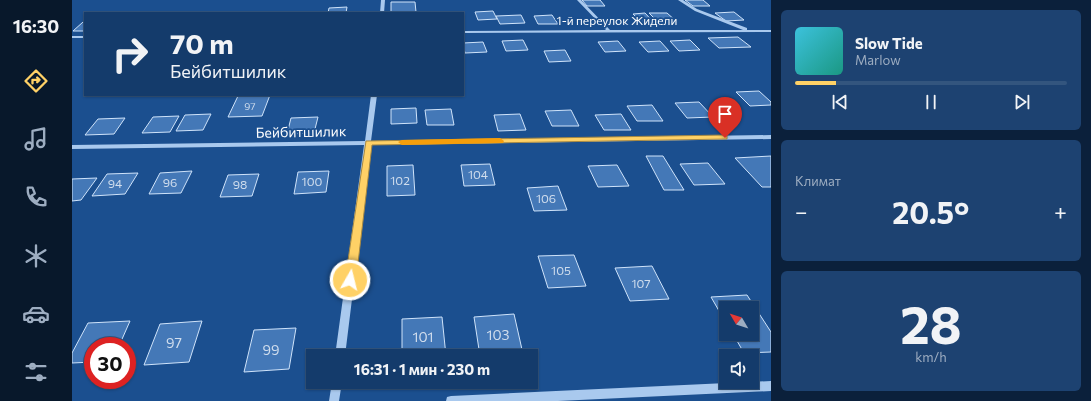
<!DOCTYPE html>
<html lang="ru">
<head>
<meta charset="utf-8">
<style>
	:root { --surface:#143b6b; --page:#1d4271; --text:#f1f3f6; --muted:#9dadc1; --line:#33557e; --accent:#ffd166 }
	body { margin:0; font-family:Commissioner,sans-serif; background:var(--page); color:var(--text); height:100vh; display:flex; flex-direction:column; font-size:15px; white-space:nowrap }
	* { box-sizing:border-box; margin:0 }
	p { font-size:13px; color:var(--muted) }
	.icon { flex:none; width:22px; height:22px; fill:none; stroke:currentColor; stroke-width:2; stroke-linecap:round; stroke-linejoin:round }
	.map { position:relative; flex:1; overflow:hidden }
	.details { display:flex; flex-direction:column; gap:10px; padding:10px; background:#0b203b; width:320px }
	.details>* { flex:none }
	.guide { position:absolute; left:12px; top:12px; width:380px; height:84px; border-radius:0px; box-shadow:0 1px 3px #0004,0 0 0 1px var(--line); background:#143b6b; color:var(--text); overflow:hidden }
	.needle { width:26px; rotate:309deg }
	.controls { position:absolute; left:647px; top:301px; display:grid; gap:8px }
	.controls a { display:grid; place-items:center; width:40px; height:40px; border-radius:0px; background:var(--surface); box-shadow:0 1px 3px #0004,0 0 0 1px var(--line); font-size:20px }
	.speed { position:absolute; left:12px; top:337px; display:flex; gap:8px; font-size:20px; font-weight:700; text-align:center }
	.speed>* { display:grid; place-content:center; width:52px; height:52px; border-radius:50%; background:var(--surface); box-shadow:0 1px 3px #0004,0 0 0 1px var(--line); line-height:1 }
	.speed .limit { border:6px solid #d22; background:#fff; color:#111 }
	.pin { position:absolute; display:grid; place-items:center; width:34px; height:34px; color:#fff; margin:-41px -17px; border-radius:50% 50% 50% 0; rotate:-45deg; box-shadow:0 0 4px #0007 }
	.pin .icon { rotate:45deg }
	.me { position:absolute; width:44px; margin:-22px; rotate:8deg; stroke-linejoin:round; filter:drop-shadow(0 0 3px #0008) }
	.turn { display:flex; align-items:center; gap:14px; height:84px; padding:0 20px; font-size:18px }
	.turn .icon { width:52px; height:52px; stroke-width:2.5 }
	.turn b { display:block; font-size:28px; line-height:34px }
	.big { font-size:30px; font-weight:700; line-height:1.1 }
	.details .widget { flex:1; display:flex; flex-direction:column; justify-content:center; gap:6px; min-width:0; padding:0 14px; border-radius:6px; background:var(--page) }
	.details .dial { align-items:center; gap:0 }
	.dial b { font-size:52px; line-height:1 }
	.song { display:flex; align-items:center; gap:12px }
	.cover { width:48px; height:48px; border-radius:6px; background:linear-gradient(135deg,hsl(190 70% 55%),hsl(170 70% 35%)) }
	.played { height:4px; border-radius:2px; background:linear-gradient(90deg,var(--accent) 15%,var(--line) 15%) }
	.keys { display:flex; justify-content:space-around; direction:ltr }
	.heat { display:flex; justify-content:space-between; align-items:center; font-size:22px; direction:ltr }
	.trip { position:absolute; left:234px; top:349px; width:232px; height:40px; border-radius:0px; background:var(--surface); box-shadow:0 1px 3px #0004,0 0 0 1px var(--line); font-weight:700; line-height:40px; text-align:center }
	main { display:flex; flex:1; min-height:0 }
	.dock { display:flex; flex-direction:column; width:72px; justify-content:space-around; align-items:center; background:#08182b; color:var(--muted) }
	.dock .icon { width:28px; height:28px }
	.dock .active { color:var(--accent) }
	.dock b { font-size:18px; color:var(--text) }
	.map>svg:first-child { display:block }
	.building { fill:#4478b7; stroke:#cfe3fa }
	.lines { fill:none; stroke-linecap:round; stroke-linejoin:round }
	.minor { fill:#a9c9ee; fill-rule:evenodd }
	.route { fill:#ffd166; stroke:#a68842 }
	.slow { fill:#f59e0b }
	.labels { text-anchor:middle; stroke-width:3.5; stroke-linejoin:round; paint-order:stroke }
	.far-number-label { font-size:10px; fill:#d0dded }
	.far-street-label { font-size:12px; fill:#fff; stroke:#1b4f8f }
	.number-label { font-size:12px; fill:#d0dded }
	.street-label { font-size:14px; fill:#fff; stroke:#1b4f8f }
	.near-number-label { font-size:14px; fill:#d0dded }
</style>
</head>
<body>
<main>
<nav class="dock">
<b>16:30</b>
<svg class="icon active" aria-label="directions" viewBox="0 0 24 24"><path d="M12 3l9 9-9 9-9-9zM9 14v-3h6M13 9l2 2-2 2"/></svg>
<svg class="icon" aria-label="music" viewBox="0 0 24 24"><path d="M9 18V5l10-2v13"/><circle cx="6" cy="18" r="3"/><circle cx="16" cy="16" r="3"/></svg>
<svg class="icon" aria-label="phone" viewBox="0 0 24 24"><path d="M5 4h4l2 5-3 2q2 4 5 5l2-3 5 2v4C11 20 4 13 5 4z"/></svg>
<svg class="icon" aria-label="climate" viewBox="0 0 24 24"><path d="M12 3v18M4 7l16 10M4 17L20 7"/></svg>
<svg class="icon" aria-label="car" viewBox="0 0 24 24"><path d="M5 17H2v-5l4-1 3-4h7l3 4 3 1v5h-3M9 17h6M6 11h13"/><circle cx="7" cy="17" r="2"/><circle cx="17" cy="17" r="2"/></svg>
<svg class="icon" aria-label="filters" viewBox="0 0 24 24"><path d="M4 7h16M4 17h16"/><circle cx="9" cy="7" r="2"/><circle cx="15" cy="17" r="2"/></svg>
</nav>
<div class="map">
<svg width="699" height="401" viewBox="0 0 699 401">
	<rect width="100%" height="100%" fill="#1b4f8f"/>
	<!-- building -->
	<path class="building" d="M 510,0 L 528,0 L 533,6 L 515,6 Z
		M 613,0 L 631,0 L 638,6 L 621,6 Z
		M 319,2 L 343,2 L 344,12 L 319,13 Z
		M 275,7 L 274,13 L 256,13 L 257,8 Z
		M 421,11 L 425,19 L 406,20 L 403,12 Z
		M 662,12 L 672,20 L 654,21 L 643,13 Z
		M 573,13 L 584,25 L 572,25 L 561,14 Z
		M 577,13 L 595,13 L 604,21 L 585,21 Z
		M 449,15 L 453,23 L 428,24 L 424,16 Z
		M 480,15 L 486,24 L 466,24 L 462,16 Z
		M 11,22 L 13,22 L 13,31 L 1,31 Z
		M 666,37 L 679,47 L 647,48 L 636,38 Z
		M 451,40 L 456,50 L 434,51 L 430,41 Z
		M 618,40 L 628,50 L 607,51 L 598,41 Z
		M 546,41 L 554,51 L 533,52 L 526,42 Z
		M 588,41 L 597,51 L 576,52 L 567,42 Z
		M 411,42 L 415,52 L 393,53 L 391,43 Z
		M 493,50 L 499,61 L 477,62 L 472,51 Z
		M 687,91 L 699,102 L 699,105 L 678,106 L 664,92 Z
		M 198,95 L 190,116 L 156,117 L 166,96 Z
		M 627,102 L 641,117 L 615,118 L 603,103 Z
		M 580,105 L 591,121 L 565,121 L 555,106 Z
		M 344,108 L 345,123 L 319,124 L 319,109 Z
		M 379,109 L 382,125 L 355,125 L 353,110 Z
		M 499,110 L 507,126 L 480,126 L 473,111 Z
		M 139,114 L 131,130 L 104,131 L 113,115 Z
		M 448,114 L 454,130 L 426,131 L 422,115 Z
		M 549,114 L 559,130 L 532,130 L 523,115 Z
		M 107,116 L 98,132 L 70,133 L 81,117 Z
		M 246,117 L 242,133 L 215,134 L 219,118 Z
		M 53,118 L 42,134 L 13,135 L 26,119 Z
		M 574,156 L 591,156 L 612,190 L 592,190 Z
		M 699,156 L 699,187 L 690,187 L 663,158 Z
		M 636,163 L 653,184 L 622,185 L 608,164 Z
		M 418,164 L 423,185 L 392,186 L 389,165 Z
		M 341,165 L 343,195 L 315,196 L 315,166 Z
		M 545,165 L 557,186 L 526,187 L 516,166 Z
		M 120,171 L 109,193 L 77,194 L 88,173 Z
		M 257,171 L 254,192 L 222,194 L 226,172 Z
		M 66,173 L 53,194 L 20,196 L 35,174 Z
		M 187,174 L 180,196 L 148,197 L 156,175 Z
		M 25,178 L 9,200 L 0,201 L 0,179 Z
		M 486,186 L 495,210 L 462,211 L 455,188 Z
		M 502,255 L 514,286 L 476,288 L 466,256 Z
		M 580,266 L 597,299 L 558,301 L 543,268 Z
		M 675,295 L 699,332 L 699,352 L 672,353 L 661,334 L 680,334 L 680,308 L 654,308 L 654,323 L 639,297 Z
		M 442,314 L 451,354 L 408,356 L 402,317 Z
		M 370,317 L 374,356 L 330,356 L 330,319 Z
		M 58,321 L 47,346 L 21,346 L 21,362 L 0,363 L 0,353 L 16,323 Z
		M 130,321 L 117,362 L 72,365 L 88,324 Z
		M 224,328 L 217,369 L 172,372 L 182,330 Z"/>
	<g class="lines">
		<!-- minor -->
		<path class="minor" d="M 309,0 L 313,0 L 312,13 L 308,13 Z
			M 505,0 L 509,0 L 538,30 L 671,30 L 623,11 L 606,0 L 611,0 L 625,9 L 675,28 L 675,30 L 699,30 L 699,32 L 391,33 L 391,31 L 534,30 Z
			M 0,36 L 13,36 L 13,38 L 0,38 Z
			M 299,95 L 305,95 L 299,141 L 699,135 L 699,139 L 299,145 L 273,356 L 263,356 L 292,145 L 0,149 L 0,145 L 293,141 Z
			M 699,381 L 699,391 L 486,401 L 374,401 L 375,397 L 379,396 Z
			M 260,382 L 270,382 L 267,401 L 257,401 Z"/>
	</g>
	<!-- route -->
	<path class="route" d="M 653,135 L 655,136 L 655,139 L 300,145 L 284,280 L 282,283 L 278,285 L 275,283 L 273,280 L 294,141 Z"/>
	<!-- slow -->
	<path class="slow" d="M 428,138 L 432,141 L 431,143 L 330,145 L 326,142 L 330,140 Z"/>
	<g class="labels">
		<!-- far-number labels -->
		<g class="far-number-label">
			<text x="178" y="110">97</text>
		</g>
		<!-- far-street labels -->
		<g class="far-street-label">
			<text x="545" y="25">1-й переулок Жидели</text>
		</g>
		<!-- number labels -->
		<g class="number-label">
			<text x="406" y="179">104</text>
			<text x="328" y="185">102</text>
			<text x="240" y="186">100</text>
			<text x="98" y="187">96</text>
			<text x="43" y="188">94</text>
			<text x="168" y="189">98</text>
			<text x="474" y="203">106</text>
			<text x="489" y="275">105</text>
			<text x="569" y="288">107</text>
		</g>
		<!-- street labels -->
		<g class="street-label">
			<text transform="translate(229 132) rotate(-1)" y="5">Бейбитшилик</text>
		</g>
		<!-- near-number labels -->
		<g class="near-number-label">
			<text x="426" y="340">103</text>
			<text x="351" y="342">101</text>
			<text x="102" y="348">97</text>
			<text x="199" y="355">99</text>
		</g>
	</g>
</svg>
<div class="controls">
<a><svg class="needle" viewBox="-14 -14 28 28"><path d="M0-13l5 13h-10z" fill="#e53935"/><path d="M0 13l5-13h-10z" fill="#9dadc1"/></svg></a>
<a><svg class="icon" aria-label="sound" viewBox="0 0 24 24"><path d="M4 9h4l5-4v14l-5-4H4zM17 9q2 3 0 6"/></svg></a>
</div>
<div class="speed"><div class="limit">30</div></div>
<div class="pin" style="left:653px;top:138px;background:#d93025"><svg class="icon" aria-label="arrive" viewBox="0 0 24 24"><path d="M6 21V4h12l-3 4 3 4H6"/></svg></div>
<svg class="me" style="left:278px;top:280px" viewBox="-20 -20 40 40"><circle r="17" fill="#ffd166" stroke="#fff" stroke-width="3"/><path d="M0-11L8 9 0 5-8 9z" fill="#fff"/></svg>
<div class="trip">16:31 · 1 мин · 230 m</div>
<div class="guide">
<div class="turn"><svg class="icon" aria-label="right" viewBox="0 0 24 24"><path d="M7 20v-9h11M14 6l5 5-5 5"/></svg><div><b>70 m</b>Бейбитшилик</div></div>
</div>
</div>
<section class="details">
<div class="widget">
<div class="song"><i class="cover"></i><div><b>Slow Tide</b><p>Marlow</p></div></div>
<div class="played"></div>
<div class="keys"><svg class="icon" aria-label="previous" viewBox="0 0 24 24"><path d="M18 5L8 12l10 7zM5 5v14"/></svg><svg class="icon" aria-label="pause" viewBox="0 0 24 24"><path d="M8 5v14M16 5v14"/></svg><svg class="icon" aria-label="next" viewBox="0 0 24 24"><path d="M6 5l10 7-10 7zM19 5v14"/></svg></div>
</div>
<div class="widget"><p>Климат</p>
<div class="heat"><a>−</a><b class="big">20.5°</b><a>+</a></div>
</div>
<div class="widget dial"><b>28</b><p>km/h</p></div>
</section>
</main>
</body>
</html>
